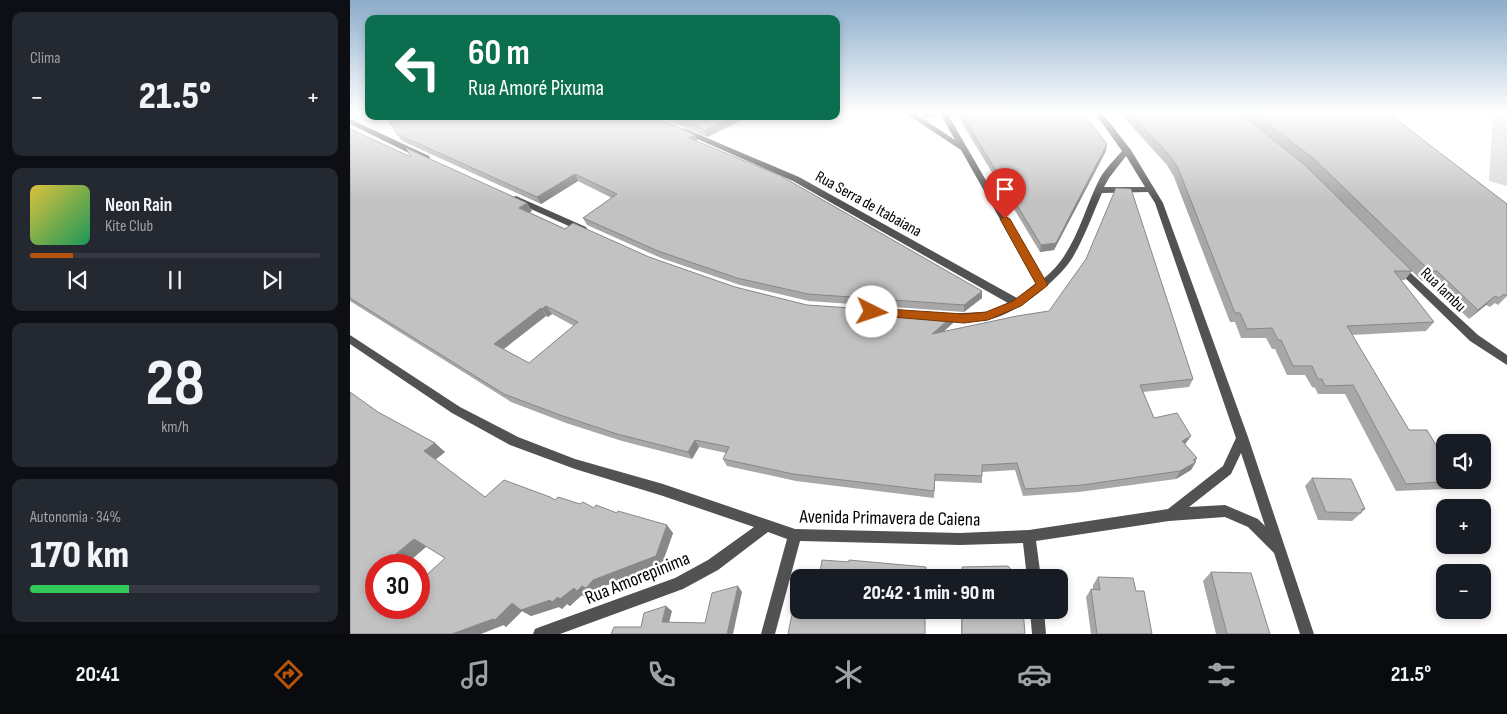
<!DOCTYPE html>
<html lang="pt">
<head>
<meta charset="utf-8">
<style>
	:root { --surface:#171b24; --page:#242831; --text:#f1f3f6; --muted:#9ea1a6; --line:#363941; --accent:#b45309 }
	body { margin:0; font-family:"Sofia Sans Condensed",sans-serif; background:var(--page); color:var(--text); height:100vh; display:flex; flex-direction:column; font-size:19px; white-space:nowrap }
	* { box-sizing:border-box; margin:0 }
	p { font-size:16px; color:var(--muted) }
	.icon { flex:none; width:28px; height:28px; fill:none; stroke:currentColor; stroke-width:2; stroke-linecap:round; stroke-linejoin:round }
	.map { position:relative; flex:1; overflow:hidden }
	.details { display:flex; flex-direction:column; gap:12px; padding:12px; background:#0d0f14; width:350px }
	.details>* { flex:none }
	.top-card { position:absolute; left:15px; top:15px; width:475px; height:105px; border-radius:10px; box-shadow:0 2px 8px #0003; background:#0b6e4f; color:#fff; overflow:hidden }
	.controls { position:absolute; left:1086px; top:434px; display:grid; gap:10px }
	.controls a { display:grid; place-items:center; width:55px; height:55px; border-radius:10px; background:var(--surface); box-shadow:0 2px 8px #0003; font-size:25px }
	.speed { position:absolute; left:15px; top:554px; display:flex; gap:10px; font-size:25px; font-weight:700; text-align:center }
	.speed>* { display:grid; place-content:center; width:65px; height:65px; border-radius:50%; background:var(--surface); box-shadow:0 2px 8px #0003; line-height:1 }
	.speed .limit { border:8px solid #d22; background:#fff; color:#111 }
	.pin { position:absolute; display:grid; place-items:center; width:42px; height:42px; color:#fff; margin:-51px -21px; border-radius:50% 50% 50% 0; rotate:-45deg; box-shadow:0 0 5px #0007 }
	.pin .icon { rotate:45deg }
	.me { position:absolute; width:55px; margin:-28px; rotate:94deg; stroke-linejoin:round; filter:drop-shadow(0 0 4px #0008) }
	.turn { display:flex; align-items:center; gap:18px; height:105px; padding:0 20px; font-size:22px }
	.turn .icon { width:65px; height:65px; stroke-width:2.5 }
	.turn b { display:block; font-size:35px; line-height:42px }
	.big { font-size:38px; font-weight:800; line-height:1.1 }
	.details .widget { flex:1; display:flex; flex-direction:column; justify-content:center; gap:8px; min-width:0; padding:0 18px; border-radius:10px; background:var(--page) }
	.details .dial { align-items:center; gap:0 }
	.dial b { font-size:65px; line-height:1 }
	.song { display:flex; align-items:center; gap:15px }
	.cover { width:60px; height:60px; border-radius:8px; background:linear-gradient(135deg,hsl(50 70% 55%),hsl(150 70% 35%)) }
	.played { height:5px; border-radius:2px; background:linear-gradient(90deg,var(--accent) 15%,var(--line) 15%) }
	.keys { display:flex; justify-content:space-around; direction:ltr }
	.heat { display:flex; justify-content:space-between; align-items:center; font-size:28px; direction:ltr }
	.charge { height:8px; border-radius:4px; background:linear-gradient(90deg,#34c759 34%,var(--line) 0) }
	.trip { position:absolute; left:440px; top:569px; width:278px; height:50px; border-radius:10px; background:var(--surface); box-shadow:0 2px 8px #0003; font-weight:800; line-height:50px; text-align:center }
	.menu { display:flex; height:80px; justify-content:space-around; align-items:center; background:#090b0e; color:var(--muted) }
	.menu .icon { width:35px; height:35px }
	.menu .selected { color:var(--accent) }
	.menu b { font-size:22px; color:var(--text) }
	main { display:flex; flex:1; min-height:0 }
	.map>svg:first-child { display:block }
	.green { fill:#d9d9d9 }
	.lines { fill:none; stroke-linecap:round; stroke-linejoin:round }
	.minor { fill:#525252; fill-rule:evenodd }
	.wall { fill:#a7a7a7; fill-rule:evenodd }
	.shaded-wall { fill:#888 }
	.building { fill:#c2c2c2; stroke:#888; fill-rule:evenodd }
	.route { fill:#b45309; stroke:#753606 }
	.labels { text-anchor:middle; stroke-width:5; stroke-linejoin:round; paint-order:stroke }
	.street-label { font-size:16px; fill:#000; stroke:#fff }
	.near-street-label { font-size:19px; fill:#000; stroke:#fff }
</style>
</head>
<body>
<main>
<section class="details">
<div class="widget"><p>Clima</p>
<div class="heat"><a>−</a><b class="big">21.5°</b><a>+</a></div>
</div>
<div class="widget">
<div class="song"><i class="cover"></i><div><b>Neon Rain</b><p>Kite Club</p></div></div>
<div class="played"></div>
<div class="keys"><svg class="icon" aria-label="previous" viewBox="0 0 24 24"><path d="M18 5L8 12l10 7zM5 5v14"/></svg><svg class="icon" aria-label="pause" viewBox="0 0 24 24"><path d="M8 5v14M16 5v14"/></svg><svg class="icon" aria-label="next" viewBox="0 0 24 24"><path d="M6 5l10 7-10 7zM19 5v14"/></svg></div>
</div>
<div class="widget dial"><b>28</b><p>km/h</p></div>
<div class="widget"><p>Autonomia · 34%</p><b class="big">170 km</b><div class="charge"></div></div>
</section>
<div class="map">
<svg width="1157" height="634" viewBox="0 0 1157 634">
	<rect width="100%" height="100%" fill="#fff"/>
	<!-- green -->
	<path class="green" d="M 1143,113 L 1157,113 L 1157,186 L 1139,181 Z"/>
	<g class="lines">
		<!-- minor -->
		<path class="minor" d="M 555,113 L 564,113 L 605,140 L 590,113 L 597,113 L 693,279 C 725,255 733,211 750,178 C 756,168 765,159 772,151 L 745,113 L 752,113 L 781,150 L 813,203 L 898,437 L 964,634 L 950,634 L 924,553 L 898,527 L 875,517 L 819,521 L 686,541 L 691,578 L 677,578 L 673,543 L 610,545 L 450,541 L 425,634 L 411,634 L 437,539 L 418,532 L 368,570 L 333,589 L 210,634 L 183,634 L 185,629 L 190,627 L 325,578 L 358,560 L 404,527 L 313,496 L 225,469 L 160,445 L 102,413 L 0,344 L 0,335 L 110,407 L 168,437 L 225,459 L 313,484 L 445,529 L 610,533 L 679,530 L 818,509 L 873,466 L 886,438 L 805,203 L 798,192 L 752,193 C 743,213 735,236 724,255 C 711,279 664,316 637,320 C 622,322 606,321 591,321 L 587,320 L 586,317 L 587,314 L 637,312 L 658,303 L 443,181 L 329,131 L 330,129 L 336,129 L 449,177 L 667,298 L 686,283 L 611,150 ZM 776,156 L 795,187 L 754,187 L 759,178 ZM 891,453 L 915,526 L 908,519 L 875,505 L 839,507 L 881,474 Z
			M 0,119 L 79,156 L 80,158 L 76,160 L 73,160 L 0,124 Z
			M 166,196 L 236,227 L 237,229 L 236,231 L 230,231 L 163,201 L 163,197 Z
			M 1049,264 L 1052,265 L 1128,335 L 1157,355 L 1157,365 L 1120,341 L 1046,269 L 1044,267 Z
			M 680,610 L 694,610 L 696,634 L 682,634 Z"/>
	</g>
	<!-- wall -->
	<path class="wall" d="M 568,113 L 589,113 L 589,115 L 575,118 Z
		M 606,113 L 733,113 L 756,151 L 704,250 L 690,252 Z
		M 770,113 L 1038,113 L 1157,296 L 1148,305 L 1145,303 L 1140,307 L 1136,305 L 1119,319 L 1079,281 L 1072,281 L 958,168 L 939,153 L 1062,271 L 1055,280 L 1051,280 L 1084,322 L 1076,331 L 1002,335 L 1059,430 L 1108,481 L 1097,489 L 1046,491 L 995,394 L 968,394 L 965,388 L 962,387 L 955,375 L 937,375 L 925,349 L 922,349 L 916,338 L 891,338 L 885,322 L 880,322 L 824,177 L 817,165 Z
		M 308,116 L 401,116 L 357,137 Z
		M 0,129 L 61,157 L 177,203 L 182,211 L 179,212 L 215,229 L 385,287 L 457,305 L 604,315 L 603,323 L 594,331 L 843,379 L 839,387 L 793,392 L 804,418 L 836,443 L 835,444 L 847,458 L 841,470 L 826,479 L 729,492 L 673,496 L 665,470 L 632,472 L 632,483 L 585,481 L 584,498 L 446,481 L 377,466 L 373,459 L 376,453 L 349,447 L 342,459 L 272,441 L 216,423 L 161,402 L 0,301 ZM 202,314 L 224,326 L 179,363 L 153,349 L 196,316 L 198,317 Z
		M 47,134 L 347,142 L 632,291 L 632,298 L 614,312 L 459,301 L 390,285 L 311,258 L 237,225 L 233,218 L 262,198 L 228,181 L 191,204 L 52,141 Z
		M 28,412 L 85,443 L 95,452 L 85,460 L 135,497 L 205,500 L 244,508 L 323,533 L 312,564 L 252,587 L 245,595 L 240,593 L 236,598 L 232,595 L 220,606 L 217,604 L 212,609 L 209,607 L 181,616 L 172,611 L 156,627 L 154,625 L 0,634 ZM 77,546 L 95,558 L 69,608 L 26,565 L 55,565 Z
		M 962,478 L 1015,509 L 1011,513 L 1002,521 L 968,520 L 955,486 Z
		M 861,572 L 920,634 L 866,634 L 853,581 Z
		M 748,577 L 786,591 L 802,634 L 741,634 L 736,597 L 741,589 L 743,589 L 743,585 Z
		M 611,610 L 673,610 L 675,634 L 611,634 Z"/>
	<!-- shaded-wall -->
	<path class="shaded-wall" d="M 575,113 L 589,113 L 589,115 L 575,118 Z
		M 385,116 L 401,116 L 357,137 L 355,130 Z
		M 345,135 L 348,142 L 339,138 Z
		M 757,144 L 756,151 L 704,250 L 690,252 L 691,245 Z
		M 225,174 L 228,181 L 191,204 L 187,197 Z
		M 177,203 L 182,211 L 174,216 L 169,208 Z
		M 632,291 L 632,298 L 614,312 L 614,305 Z
		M 1145,296 L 1136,305 L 1119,319 L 1128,310 Z
		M 196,306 L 202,314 L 198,317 L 192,309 Z
		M 191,308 L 196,316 L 150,352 L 144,344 Z
		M 604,315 L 603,323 L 582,342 L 582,334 Z
		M 841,436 L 836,443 L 827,448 L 832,441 Z
		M 345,440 L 349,447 L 342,459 L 338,452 Z
		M 85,443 L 95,452 L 85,460 L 74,451 Z
		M 847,458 L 843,464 L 846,462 L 841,470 L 826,479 L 830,471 L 843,460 Z
		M 317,525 L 323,533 L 312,564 L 252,587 L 245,595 L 236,588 L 243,580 Z
		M 64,539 L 77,546 L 55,565 L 37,565 L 35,563 Z
		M 232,586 L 240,593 L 236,598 L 232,595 L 220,606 L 217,604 L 212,609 L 209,607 L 181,616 L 172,611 L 156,627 L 154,625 L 131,634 L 102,634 L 162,603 L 208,597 L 224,588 Z
		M 388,586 L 392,592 L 383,634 L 377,634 Z
		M 316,606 L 322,611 L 318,627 L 312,622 Z"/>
	<!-- building -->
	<path class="building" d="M 611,113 L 733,113 L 757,144 L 706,243 L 691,245 Z
		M 780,113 L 890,113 L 955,165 L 1062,271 L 1044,271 L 1084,322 L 997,326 L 1059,430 L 1077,430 L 1095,460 L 1095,480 L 1107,480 L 1108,481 L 1056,484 L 1003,385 L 975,386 L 972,379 L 968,379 L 962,366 L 943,366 L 931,340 L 928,340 L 922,328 L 897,329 L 890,313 L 885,313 L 828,168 L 820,156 Z
		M 903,113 L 1038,113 L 1157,204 L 1157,296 L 1154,294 L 1149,298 L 1145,296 L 1128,310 L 1087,271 L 1080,271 L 963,158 Z
		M 36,116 L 303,116 L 345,135 L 339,138 L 431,176 L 632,291 L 614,305 L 458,294 L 387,278 L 308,251 L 233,218 L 267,194 L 225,174 L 187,197 L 47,134 Z
		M 322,116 L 385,116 L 355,130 Z
		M 0,129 L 61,157 L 56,148 L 177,203 L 169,208 L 215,229 L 223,223 L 299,257 L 385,287 L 457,305 L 604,315 L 582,334 L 667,316 L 699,311 L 736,259 L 766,188 L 781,189 L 843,379 L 790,385 L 804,418 L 827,413 L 841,436 L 832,441 L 847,458 L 843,460 L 846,462 L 830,471 L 732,485 L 675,489 L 667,463 L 632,465 L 632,476 L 585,474 L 584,491 L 443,474 L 373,459 L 379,447 L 345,440 L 338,452 L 267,434 L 210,415 L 154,394 L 0,298 ZM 196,306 L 228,322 L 179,363 L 144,344 L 191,308 L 192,309 Z
		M 0,392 L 28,412 L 85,443 L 74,451 L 135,497 L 154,480 L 200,497 L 205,500 L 208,497 L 230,504 L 233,502 L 244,508 L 246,505 L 267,513 L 268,511 L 317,525 L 306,556 L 243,580 L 236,588 L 232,586 L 227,591 L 224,588 L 210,599 L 208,597 L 202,602 L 200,600 L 171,610 L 162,603 L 145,620 L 143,619 L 102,634 L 0,634 ZM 64,539 L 95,558 L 69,582 L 69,608 L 26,608 L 26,565 L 37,565 L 35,563 Z
		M 962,478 L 1001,479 L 1015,509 L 1012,509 L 1011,513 L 976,512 Z
		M 472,560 L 499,562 L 499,560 L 576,567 L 576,578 L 469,578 Z
		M 658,566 L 669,578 L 612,578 L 612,567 Z
		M 861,572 L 901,573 L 920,634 L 877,634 Z
		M 748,577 L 783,578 L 786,591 L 794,591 L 802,634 L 747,634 L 741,589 L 750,590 Z
		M 388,586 L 377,634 L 261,634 L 264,627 L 291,627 L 294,613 L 316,606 L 312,622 L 355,623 L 362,593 Z
		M 448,587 L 449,610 L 575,610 L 575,634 L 438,634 L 440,624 Z
		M 612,610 L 673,610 L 675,634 L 612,634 Z"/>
	<!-- sky -->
	<linearGradient id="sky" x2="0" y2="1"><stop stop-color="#8baccb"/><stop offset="0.56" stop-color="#fff"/><stop offset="1" stop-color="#fff" stop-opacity="0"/></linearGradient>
	<rect width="1157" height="202" fill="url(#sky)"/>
	<!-- route -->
	<path class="route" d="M 655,216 L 660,219 L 698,285 L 671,306 L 638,320 L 614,323 L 518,315 L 516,312 L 522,308 L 614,314 L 636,312 L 663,301 L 686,284 L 650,219 Z"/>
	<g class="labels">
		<!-- street labels -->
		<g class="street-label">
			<text transform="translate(519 203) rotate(29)" y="6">Rua Serra de Itabaiana</text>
			<text transform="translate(1094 289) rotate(44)" y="6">Rua Iambu</text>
		</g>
		<!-- near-street labels -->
		<g class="near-street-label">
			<text transform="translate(540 517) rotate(1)" y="7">Avenida Primavera de Caiena</text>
			<text transform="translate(287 577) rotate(-22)" y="7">Rua Amorepinima</text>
		</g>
	</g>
</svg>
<div class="controls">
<a><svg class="icon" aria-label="sound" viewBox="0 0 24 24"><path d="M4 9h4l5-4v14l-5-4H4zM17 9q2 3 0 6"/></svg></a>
<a>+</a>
<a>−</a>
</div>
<div class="speed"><div class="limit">30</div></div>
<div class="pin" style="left:655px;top:219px;background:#d93025"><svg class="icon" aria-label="arrive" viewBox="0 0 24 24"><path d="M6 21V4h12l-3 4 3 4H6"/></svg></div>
<svg class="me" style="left:522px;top:312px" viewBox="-20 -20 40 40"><circle r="19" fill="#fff"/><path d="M0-13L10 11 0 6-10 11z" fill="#b45309"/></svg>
<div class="trip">20:42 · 1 min · 90 m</div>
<div class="top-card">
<div class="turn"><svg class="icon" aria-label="left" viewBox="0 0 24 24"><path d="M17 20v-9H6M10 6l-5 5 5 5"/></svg><div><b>60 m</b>Rua Amoré Pixuma</div></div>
</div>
</div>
</main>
<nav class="menu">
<b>20:41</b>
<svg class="icon selected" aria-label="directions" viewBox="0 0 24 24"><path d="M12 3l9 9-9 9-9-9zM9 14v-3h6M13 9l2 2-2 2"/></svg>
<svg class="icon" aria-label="music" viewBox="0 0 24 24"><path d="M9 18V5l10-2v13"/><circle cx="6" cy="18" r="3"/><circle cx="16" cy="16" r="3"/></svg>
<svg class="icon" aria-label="phone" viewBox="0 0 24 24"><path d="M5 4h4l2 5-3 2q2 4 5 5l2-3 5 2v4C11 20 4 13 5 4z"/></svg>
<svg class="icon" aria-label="climate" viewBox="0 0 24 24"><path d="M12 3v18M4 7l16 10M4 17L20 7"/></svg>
<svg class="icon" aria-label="car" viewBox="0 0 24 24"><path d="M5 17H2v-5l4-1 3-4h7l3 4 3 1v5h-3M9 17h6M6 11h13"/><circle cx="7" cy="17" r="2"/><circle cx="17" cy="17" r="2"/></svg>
<svg class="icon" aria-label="filters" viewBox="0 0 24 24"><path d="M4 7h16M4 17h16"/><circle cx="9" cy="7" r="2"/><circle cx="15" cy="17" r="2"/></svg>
<b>21.5°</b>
</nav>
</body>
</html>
